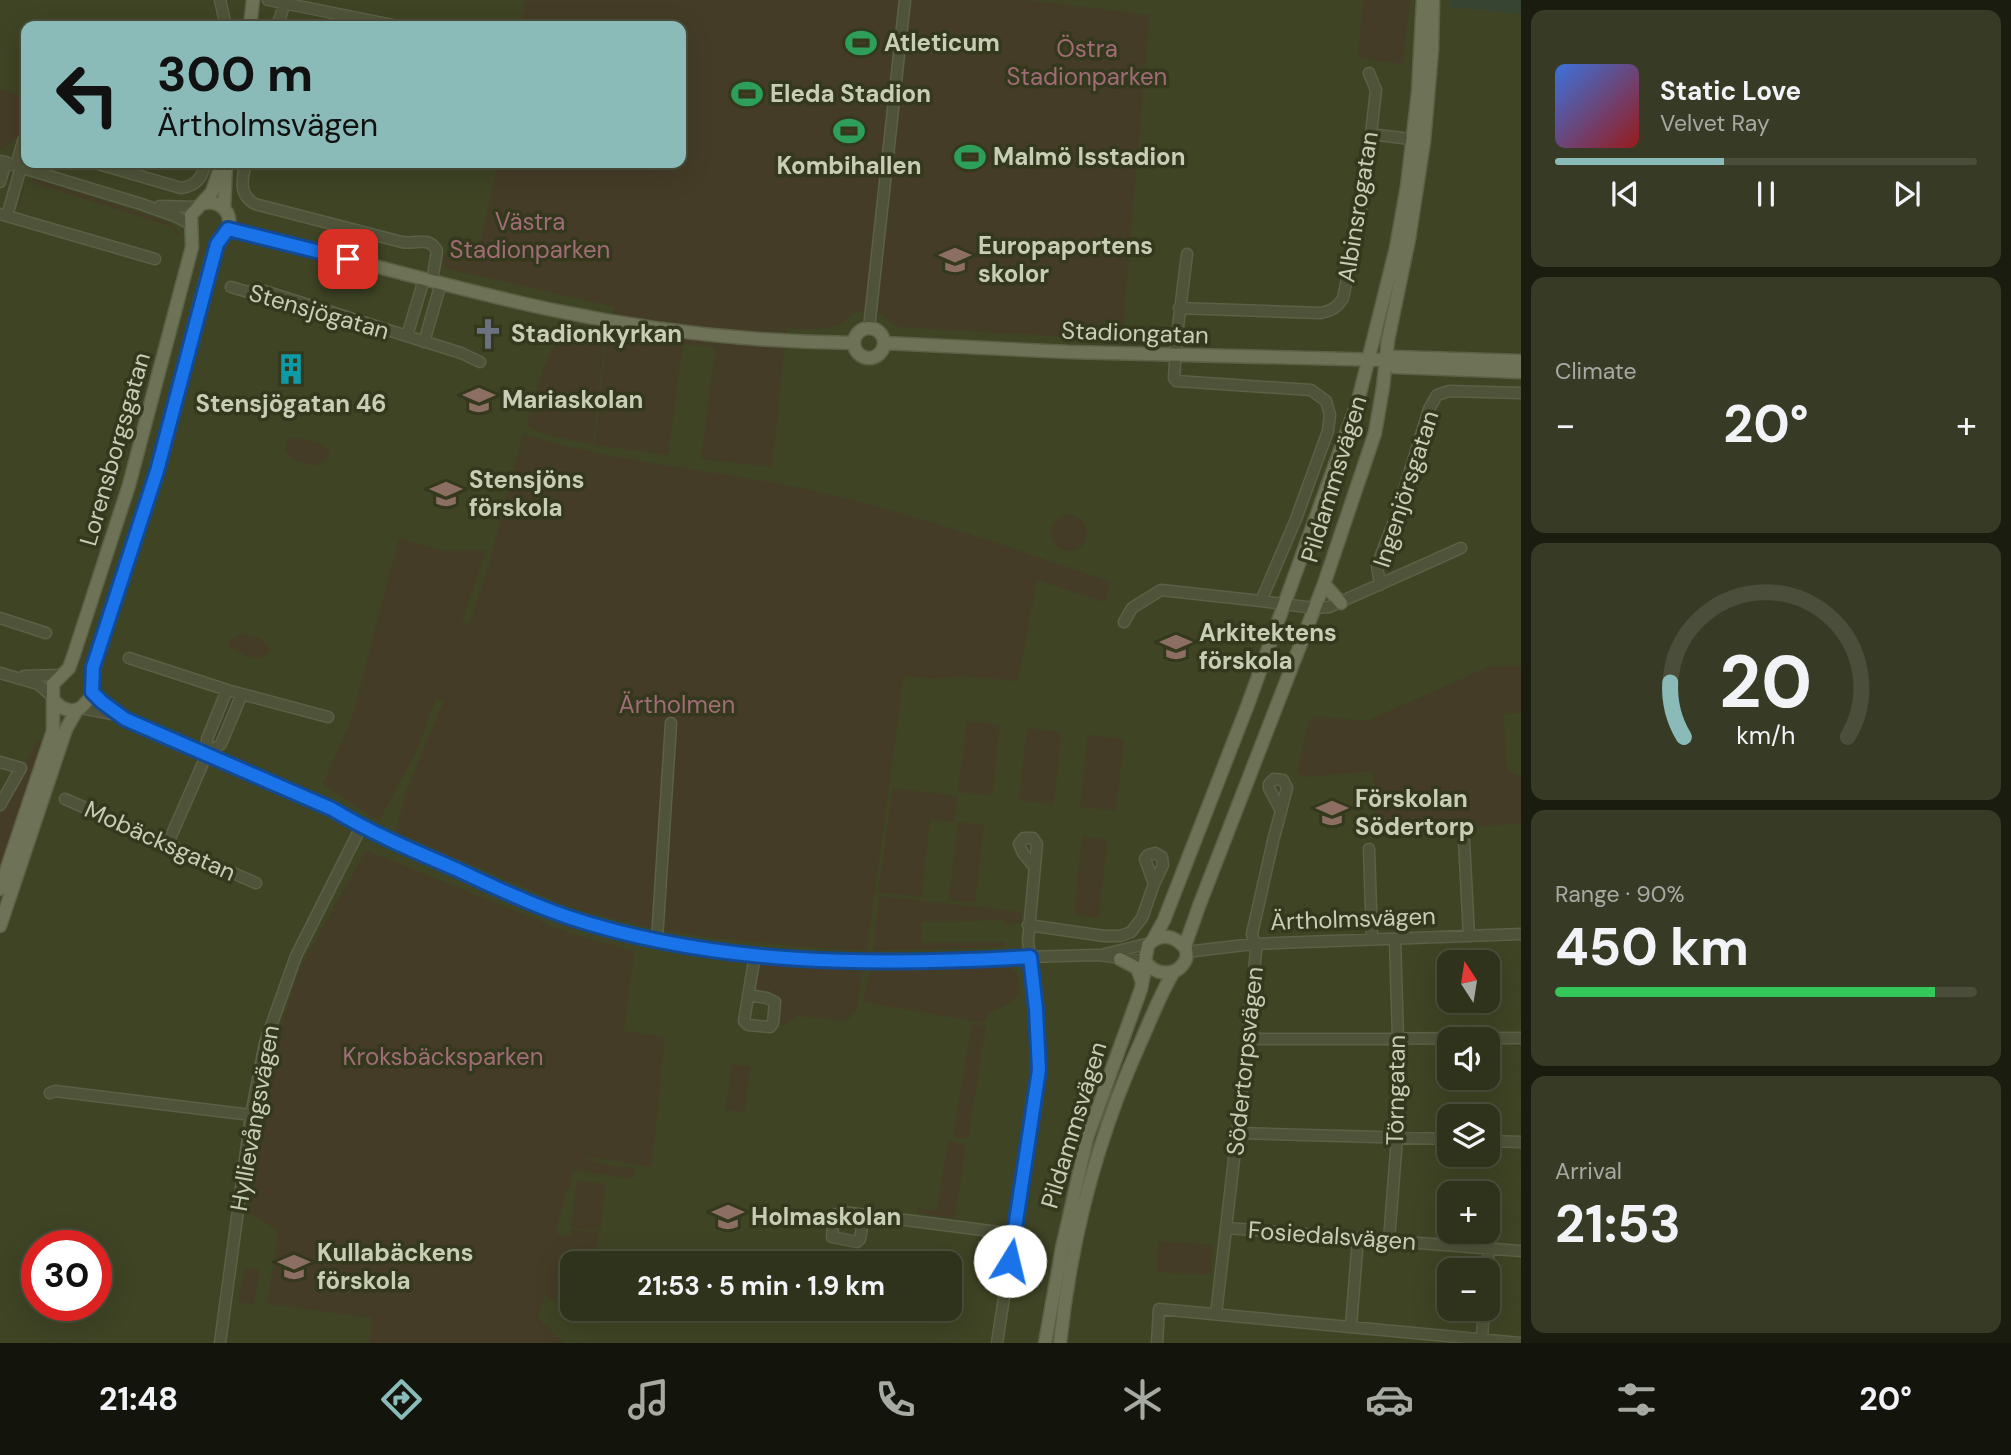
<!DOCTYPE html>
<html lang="en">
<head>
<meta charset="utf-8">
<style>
	:root { --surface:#2f331c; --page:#373b25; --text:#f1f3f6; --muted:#a7aaa3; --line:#4a4e3b; --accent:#8bbbb9 }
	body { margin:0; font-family:"DM Sans",sans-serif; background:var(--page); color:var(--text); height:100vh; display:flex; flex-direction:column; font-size:26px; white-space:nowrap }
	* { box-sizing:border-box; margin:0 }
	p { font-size:23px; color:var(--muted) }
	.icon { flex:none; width:38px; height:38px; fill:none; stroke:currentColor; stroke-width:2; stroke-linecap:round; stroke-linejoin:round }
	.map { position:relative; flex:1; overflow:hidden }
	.details { display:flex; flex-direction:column; gap:10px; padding:10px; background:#1a1c0f; width:490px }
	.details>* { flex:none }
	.guide { position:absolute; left:21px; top:21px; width:665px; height:147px; border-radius:14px; box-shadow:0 7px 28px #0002,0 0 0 2px var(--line); background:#8bbbb9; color:#111; overflow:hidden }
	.needle { width:46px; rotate:348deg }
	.buttons { position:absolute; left:1437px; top:950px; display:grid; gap:14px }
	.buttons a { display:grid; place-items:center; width:63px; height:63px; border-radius:14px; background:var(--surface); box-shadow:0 7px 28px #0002,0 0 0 2px var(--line); font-size:35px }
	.speed { position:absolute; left:21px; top:1230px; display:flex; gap:14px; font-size:35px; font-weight:700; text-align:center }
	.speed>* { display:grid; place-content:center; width:91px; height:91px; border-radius:50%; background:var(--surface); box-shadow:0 7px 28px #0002,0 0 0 2px var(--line); line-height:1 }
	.speed .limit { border:10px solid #d22; background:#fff; color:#111 }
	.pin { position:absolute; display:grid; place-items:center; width:60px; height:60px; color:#fff; margin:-30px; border-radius:14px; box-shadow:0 4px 10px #0006 }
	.me { position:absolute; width:77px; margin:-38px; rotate:9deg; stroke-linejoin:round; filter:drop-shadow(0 0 5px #0008) }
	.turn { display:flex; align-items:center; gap:24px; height:147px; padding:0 21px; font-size:32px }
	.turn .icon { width:91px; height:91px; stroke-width:2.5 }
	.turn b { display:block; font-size:49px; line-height:60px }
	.big { font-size:52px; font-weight:700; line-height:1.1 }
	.details .card { flex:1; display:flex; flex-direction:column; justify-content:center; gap:10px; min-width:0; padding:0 24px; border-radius:14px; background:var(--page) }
	.details .dial { align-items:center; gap:0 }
	.dial svg { height:182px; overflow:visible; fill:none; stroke:var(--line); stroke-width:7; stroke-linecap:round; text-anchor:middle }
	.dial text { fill:var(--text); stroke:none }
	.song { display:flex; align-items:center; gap:21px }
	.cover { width:84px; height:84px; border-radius:10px; background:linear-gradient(135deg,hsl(220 70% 55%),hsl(0 70% 35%)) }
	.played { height:7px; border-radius:4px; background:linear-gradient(90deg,var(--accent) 40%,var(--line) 40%) }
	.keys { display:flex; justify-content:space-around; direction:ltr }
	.heat { display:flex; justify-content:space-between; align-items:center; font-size:38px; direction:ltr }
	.charge { height:10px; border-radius:5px; background:linear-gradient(90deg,#34c759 90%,var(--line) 0) }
	.trip { position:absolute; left:560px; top:1251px; width:402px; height:70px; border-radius:14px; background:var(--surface); box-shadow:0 7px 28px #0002,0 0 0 2px var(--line); font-weight:700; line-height:70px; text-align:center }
	.tab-bar { display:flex; height:112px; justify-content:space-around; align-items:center; background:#13140b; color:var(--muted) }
	.tab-bar .icon { width:49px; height:49px }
	.tab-bar .selected { color:var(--accent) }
	.tab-bar b { font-size:32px; color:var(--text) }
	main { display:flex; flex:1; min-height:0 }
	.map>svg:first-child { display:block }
	.medical { fill:#374432 }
	.green { fill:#453c27 }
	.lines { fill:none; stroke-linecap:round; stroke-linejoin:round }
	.minor-casing { stroke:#5b6046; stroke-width:13 }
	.major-casing { stroke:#5b6046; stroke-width:15 }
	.minor { stroke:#4e5339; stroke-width:10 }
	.major { stroke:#6e7357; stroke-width:12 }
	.route-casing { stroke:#114b97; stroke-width:18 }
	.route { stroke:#1a73e8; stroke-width:12 }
	.labels { text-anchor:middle; stroke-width:7; stroke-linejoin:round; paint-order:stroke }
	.poi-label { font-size:24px; font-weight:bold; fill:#c8cdb6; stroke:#34391e; text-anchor:start }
	.park-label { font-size:24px; fill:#a06c75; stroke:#34391e }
	.street-label { font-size:24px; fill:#c8cdb6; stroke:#34391e }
</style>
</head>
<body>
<main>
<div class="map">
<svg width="1521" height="1343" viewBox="0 0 1521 1343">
	<rect width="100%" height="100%" fill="#3f4425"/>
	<!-- medical -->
	<path class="medical" d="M 1450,0 L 1521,0 L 1521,14 L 1450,7 Z"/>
	<!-- green -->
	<path class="green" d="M 525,0 L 1026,0 L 1150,15 L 1122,340 L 898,327 L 890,323 L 883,314 L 856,311 C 839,333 812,329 787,328 L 772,467 L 701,459 L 715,351 L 713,347 L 683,344 L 668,455 L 595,445 L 605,351 L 614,307 L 445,268 L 442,254 L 478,252 L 498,163 L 681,163 L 681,26 L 522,26 Z
		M 1363,0 L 1410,0 L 1403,64 L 1358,58 Z
		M 0,90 L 26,96 L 26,130 L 3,149 L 0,149 Z
		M 36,179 L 163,220 L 172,225 L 179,233 L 176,236 L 174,229 L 170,226 L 31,182 L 25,184 L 20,202 L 30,207 L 18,203 L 25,183 Z
		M 561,328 L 605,336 L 593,444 L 547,435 L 527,426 L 541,375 Z
		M 523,434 C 627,466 736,471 841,497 C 932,520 1022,551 1111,582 L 1104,602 L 1037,580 L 1018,681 L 960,676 L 933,679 L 904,676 L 867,951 L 792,946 L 707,937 L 652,928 L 575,909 L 396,832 L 405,794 L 444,701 L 436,698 L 419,746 L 379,821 L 323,784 L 352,718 L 399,538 L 442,551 L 486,550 L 462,622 L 469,625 L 487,571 Z
		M 301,438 L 320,444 L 330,451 L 328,459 L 315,466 L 293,460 L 285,451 L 288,439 Z
		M1051 533a18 18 0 1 1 36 0a18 18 0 1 1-36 0Z
		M 241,634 L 261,638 L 271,650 C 260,666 243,655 229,646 L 229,641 Z
		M 1491,666 L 1521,666 L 1521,713 L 1504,713 L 1506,766 L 1509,771 L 1521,776 L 1521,823 L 1374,836 L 1376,798 L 1373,771 L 1303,777 L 1297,772 L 1308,724 L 1313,716 L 1367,721 Z
		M 967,721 L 1000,725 L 992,796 L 958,792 Z
		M 1027,728 L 1061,732 L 1054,805 L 1019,800 Z
		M 1088,735 L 1124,739 L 1116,811 L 1080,807 Z
		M 37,741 L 43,742 L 0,878 L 0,816 L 23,779 L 27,760 Z
		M 893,788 L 958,796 L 955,822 L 930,819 L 922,897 L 878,892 Z
		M 958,822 L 984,825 L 975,903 L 949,900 Z
		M 1082,836 L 1107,840 L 1099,918 L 1074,915 Z
		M 366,850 L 569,933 L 634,951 L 624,1031 L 665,1037 L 652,1167 L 584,1156 C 597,1165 618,1166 635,1168 L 632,1179 L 573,1170 L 570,1190 L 566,1190 L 556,1234 L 570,1236 L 571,1229 L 599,1232 L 595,1263 L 572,1264 L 572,1303 L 565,1300 L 550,1299 L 545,1294 L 538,1318 L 564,1343 L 369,1343 L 372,1318 L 267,1304 L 279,1231 L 250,1213 L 276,1042 L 301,966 Z
		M 879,896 L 1022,912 L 1021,922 L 1005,926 L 1004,920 L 921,922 L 922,943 L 1005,942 L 1005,947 L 873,951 Z
		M 765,962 L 864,967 L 856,1012 L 846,1021 L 799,1016 L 781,1026 L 778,997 L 763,994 L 755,988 L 757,972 Z
		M 1007,966 C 1019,969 1020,983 1019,994 L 1010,1004 L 990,1012 L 984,1023 L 863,1002 L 871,967 Z
		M 972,1024 L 986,1026 L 968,1139 L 953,1137 Z
		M 732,1064 L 751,1067 L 744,1112 L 725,1110 Z
		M 948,1141 L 966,1144 L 955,1219 L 917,1213 L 918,1208 L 937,1211 Z
		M 577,1180 L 606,1184 L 600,1231 L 571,1227 Z
		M 1159,1241 L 1213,1245 L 1211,1275 L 1157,1272 Z
		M 245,1268 L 260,1270 L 254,1305 L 239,1302 Z"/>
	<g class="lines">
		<defs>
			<path id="minor" d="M 220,0 L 226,26
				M 268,0 L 398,26
				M 277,26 L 286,0
				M 1371,134 L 1418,140
				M 0,161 L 141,204 L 175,216 L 190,224
				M 95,163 L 181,188 C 196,186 203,177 205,163
				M 246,163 C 242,179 238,194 255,204 L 402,242 C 418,245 428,235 437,251 L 432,281
				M 16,166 L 23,141 L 26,139
				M 0,182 L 6,162
				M 160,206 L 196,207
				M 0,214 L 155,259
				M 7,216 L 21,167
				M 231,287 L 248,292 L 261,290 L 461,353 L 480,362
				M 1179,308 L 1320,313 C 1331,311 1337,308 1343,298 L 1359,222 L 1371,134 L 1376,90 L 1369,73
				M 869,328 L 905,0
				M 407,336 L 424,279
				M 424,342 L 441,283
				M 1380,585 L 1377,565 L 1396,516 L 1429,409 L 1437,395 L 1449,391 L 1521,393
				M 1261,601 L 1314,608 L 1329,607 L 1461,548
				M 0,618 L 46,633
				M 1124,622 L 1132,608 L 1161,590 L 1261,601 L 1296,519 L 1328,431 L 1330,415 L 1326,401 L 1311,390 L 1176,381 L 1174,378 L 1177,335 L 1187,254
				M 129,658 L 227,690 L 328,717
				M 0,673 L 38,684 L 52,696
				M 24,676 L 60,675
				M 81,708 L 118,715 L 332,809 L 361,827 L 406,847 L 567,917 L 668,943 L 755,955 L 825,960 L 885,961 L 1099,955 L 1145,961
				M 207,754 L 221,744 L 242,694
				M 0,762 L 21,768 L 0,805
				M 65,799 L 256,883
				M 1464,841 L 1469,936
				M 168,843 L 207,754 L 207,739 L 227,690
				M 1369,849 L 1372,939
				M 1028,925 L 1104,936 L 1120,936 L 1131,932 L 1142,918 L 1154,884 L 1145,859 L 1148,855 L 1155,853 L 1162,857 L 1163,865 L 1154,884
				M 657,940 L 671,723
				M 1186,952 L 1253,944 L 1521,934
				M 1105,954 L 1150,943
				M 748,995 L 767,998 L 775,1002 L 773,1023 L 770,1027 L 748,1025 L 744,1021 L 755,955
				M 1248,1039 L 1521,1038
				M 50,1093 L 55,1091 L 251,1115
				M 1238,1133 L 1449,1139
				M 1488,1141 L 1521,1142
				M 864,1215 L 860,1239 L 857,1242 L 832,1237 L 834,1215 L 843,1212 L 1014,1234
				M 1227,1228 L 1521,1251
				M 1389,1240 L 1397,1138 L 1398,1039 L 1395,939
				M 1487,1270 L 1489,1248
				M 1216,1314 L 1248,1039 L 1256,951 L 1252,934 L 1273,841 L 1287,788 L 1283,780 L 1274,779 L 1269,784 L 1269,788 L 1281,811
				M 1351,1326 L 1358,1238
				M 220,1343 L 251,1115 L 265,1043 L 296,956 L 361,827
				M 997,1343 L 1039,1070 L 1036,1009 L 1028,941 L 1037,844 L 1033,838 L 1024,838 L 1019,844 L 1023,853 L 1035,868
				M 1157,1343 L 1159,1309 L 1521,1343
				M 1479,1343 L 1482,1338 L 1484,1309"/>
			<path id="major" d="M 250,26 L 253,0
				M 224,209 L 226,164
				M 228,229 C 337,254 444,287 553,310 C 652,331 753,342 854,343
				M854 343a15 15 0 1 1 30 0a15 15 0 1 1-30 0Z
				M 884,343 L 1069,352 L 1386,360 L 1395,357 L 1521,361
				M 1386,360 L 1395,367 L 1521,372
				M 1324,584 L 1341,603
				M 54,701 L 62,708 L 72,711 L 81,708 L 91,697 L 96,657 L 157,470 L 212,257 C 217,240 241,223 222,207 C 215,201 208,202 201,204
				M 0,889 L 53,731 L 53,684 L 69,668 L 74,654 L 129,485 L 192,247 L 191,215 L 212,192 L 222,163
				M 0,926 L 66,729 L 77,710
				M 1153,940 L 1164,920 L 1247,707 L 1358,401 L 1396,248 L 1407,186 L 1418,92 L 1423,0
				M 1186,949 C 1175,935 1160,932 1148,945 L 1145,961 C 1155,976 1178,978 1186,959 C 1188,954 1185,949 1186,943 C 1190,931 1195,918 1199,906 L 1324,584 L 1375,433 L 1383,387 L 1388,340 L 1409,239 L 1424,141 L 1432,50 L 1433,0
				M 1120,959 L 1137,968 L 1142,982
				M 1045,1343 L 1062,1248 L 1087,1138 L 1141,989 L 1146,963
				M 1060,1343 C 1071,1238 1098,1135 1142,1039 C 1152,1016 1161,993 1174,971"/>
		</defs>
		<!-- minor casing -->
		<use href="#minor" class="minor-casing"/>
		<!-- major casing -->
		<use href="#major" class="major-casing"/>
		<!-- minor -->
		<use href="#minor" class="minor"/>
		<!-- major -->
		<use href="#major" class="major"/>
	</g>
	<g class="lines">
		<defs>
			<path id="route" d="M 348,259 L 228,229 L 217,244 L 157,471 L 93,667 L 92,692 L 102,702 L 125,719 L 332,809 C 371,833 414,851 456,869 C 492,886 530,904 568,917 C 716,966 876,966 1030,957 L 1036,1009 L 1039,1070 L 1010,1261"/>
		</defs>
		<!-- route casing -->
		<use href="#route" class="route-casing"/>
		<!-- route -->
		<use href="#route" class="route"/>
	</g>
	<!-- icons -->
	<defs>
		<symbol id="stadium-bare" viewBox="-9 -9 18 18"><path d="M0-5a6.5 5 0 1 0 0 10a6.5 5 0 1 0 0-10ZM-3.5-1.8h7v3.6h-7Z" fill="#2e9e5b" stroke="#34391e" stroke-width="2.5" paint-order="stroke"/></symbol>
		<symbol id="school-bare" viewBox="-9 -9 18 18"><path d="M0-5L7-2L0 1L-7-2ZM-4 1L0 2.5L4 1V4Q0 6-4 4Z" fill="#8d6e63" stroke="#34391e" stroke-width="2.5" paint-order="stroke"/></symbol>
		<symbol id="church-bare" viewBox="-9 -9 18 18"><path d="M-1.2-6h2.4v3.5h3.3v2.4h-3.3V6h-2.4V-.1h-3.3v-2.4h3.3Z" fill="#6b7280" stroke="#34391e" stroke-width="2.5" paint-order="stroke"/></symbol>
		<symbol id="building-bare" viewBox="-9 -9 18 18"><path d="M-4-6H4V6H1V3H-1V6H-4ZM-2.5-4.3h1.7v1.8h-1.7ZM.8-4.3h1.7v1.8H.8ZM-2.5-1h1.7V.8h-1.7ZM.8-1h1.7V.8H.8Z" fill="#0f9aa8" stroke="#34391e" stroke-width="2.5" paint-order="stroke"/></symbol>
	</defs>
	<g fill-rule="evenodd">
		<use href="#stadium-bare" x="839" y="21" width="44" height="44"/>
		<use href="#stadium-bare" x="725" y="72" width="44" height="44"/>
		<use href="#stadium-bare" x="827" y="109" width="44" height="44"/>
		<use href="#stadium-bare" x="948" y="135" width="44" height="44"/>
		<use href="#school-bare" x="933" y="238" width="44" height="44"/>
		<use href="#church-bare" x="466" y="312" width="44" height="44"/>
		<use href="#building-bare" x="269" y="347" width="44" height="44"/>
		<use href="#school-bare" x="457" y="378" width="44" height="44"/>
		<use href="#school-bare" x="424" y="472" width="44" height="44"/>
		<use href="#school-bare" x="1154" y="625" width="44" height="44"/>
		<use href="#school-bare" x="1310" y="791" width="44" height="44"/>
		<use href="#school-bare" x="706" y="1195" width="44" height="44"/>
		<use href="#school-bare" x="272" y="1245" width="44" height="44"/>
	</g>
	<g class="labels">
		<!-- poi labels -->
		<g class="poi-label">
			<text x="884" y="51">Atleticum</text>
			<text x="770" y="102">Eleda Stadion</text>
			<text x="993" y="165">Malmö Isstadion</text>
			<text x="849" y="174" text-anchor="middle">Kombihallen</text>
			<text x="978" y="254">Europaportens<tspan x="978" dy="28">skolor</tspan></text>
			<text x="511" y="342">Stadionkyrkan</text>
			<text x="502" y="408">Mariaskolan</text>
			<text x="291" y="412" text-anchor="middle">Stensjögatan 46</text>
			<text x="469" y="488">Stensjöns<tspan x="469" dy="28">förskola</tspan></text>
			<text x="1199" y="641">Arkitektens<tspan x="1199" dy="28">förskola</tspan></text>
			<text x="1355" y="807">Förskolan<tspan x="1355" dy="28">Södertorp</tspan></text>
			<text x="751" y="1225">Holmaskolan</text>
			<text x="317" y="1261">Kullabäckens<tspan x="317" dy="28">förskola</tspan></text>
		</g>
		<!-- park labels -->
		<g class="park-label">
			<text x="1087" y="57">Östra<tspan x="1087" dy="28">Stadionparken</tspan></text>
			<text x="530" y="230">Västra<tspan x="530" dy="28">Stadionparken</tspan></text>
			<text x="677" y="713">Ärtholmen</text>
			<text x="443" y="1065">Kroksbäcksparken</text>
		</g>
		<!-- street labels -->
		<g class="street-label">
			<text transform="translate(1358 207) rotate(-81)" y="8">Albinsrogatan</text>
			<text transform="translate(319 312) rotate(16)" y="8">Stensjögatan</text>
			<text transform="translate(1135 333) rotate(2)" y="8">Stadiongatan</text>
			<text transform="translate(115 449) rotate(-74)" y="8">Lorensborgsgatan</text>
			<text transform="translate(1334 479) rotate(-73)" y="8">Pildammsvägen</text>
			<text transform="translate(1406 489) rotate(-72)" y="8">Ingenjörsgatan</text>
			<text transform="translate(160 841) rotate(24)" y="8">Mobäcksgatan</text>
			<text transform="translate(1353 919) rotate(-2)" y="8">Ärtholmsvägen</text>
			<text transform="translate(1245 1061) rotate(-84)" y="8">Södertorpsvägen</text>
			<text transform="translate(1396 1090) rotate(-89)" y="8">Törngatan</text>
			<text transform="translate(255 1118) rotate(-80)" y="8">Hyllievångsvägen</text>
			<text transform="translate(1074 1125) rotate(-73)" y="8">Pildammsvägen</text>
			<text transform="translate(1332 1236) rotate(4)" y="8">Fosiedalsvägen</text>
		</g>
	</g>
</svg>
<div class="buttons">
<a><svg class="needle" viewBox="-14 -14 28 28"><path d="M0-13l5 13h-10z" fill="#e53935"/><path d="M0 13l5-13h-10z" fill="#a7aaa3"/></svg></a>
<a><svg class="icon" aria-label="sound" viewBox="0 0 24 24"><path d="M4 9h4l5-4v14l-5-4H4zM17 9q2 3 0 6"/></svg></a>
<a><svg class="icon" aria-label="layers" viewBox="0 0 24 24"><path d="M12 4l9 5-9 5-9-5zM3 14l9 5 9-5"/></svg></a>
<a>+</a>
<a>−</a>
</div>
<div class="speed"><div class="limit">30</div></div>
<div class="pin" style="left:348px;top:259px;background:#d93025"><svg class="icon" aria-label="arrive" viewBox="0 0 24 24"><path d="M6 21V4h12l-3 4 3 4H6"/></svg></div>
<svg class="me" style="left:1010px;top:1261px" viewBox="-20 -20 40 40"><circle r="19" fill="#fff"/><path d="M0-13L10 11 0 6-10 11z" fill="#1a73e8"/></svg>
<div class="trip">21:53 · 5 min · 1.9 km</div>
<div class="guide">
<div class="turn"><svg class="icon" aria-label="left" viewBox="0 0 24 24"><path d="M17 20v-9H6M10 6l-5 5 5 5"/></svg><div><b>300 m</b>Ärtholmsvägen</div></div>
</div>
</div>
<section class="details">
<div class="card">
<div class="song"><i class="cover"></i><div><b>Static Love</b><p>Velvet Ray</p></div></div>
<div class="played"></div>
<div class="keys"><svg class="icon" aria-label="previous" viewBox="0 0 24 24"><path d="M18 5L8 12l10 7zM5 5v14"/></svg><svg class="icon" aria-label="pause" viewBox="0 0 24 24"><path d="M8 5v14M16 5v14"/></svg><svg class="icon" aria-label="next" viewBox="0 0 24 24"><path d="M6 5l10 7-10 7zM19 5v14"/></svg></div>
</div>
<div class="card"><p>Climate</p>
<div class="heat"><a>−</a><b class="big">20°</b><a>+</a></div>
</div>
<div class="card dial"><svg viewBox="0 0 100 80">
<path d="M14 69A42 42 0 1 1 86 69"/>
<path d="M14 69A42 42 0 0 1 8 45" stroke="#8bbbb9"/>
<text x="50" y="56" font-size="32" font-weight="700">20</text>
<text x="50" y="72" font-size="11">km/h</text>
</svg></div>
<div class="card"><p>Range · 90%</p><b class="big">450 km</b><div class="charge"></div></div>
<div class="card"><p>Arrival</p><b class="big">21:53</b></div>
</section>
</main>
<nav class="tab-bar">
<b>21:48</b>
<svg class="icon selected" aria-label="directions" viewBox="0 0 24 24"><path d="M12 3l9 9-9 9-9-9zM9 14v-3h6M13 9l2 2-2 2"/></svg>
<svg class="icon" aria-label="music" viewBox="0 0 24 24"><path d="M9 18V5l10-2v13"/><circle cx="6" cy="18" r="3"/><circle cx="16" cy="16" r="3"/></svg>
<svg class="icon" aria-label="phone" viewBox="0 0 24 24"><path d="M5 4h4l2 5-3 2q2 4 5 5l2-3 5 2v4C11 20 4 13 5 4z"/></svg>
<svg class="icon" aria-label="climate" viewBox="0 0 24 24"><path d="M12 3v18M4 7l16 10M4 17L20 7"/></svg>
<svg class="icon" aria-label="car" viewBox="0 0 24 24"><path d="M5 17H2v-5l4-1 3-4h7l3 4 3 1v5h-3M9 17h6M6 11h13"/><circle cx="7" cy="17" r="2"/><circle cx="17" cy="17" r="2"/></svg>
<svg class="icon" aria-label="filters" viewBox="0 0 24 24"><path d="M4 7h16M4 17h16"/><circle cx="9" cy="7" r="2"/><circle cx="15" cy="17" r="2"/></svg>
<b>20°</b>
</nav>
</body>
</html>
